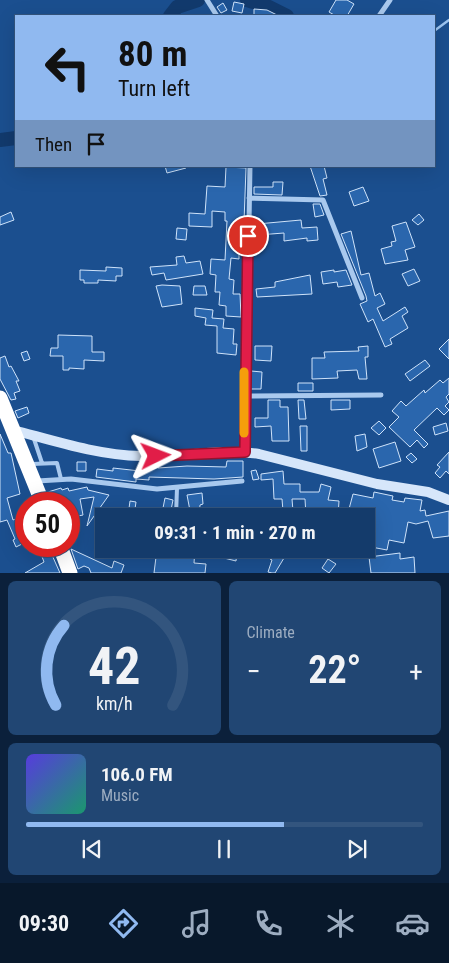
<!DOCTYPE html>
<html lang="en">
<head>
<meta charset="utf-8">
<style>
	:root { --surface:#143b6b; --page:#214673; --text:#f1f3f6; --muted:#9dadc1; --line:#33557e; --accent:#90b9f0 }
	body { margin:0; font-family:"Roboto Condensed",sans-serif; background:var(--page); color:var(--text); height:100vh; display:flex; flex-direction:column; font-size:19px; white-space:nowrap }
	* { box-sizing:border-box; margin:0 }
	p { font-size:16px; color:var(--muted) }
	.icon { flex:none; width:28px; height:28px; fill:none; stroke:currentColor; stroke-width:2; stroke-linecap:round; stroke-linejoin:round }
	.map { position:relative; height:573px; overflow:hidden }
	.drawer { display:flex; flex-direction:column; gap:8px; padding:8px; background:#0b203b; flex:1 }
	.drawer>* { flex:none }
	.hud { position:absolute; left:15px; top:15px; width:420px; height:152px; border-radius:0px; box-shadow:0 5px 20px #0002,0 0 0 1px var(--line); background:#90b9f0; color:#111; overflow:hidden }
	.speed { position:absolute; left:15px; top:492px; display:flex; gap:10px; font-size:25px; font-weight:700; text-align:center }
	.speed>* { display:grid; place-content:center; width:65px; height:65px; border-radius:50%; background:var(--surface); box-shadow:0 5px 20px #0002,0 0 0 1px var(--line); line-height:1 }
	.speed .limit { border:8px solid #d22; background:#fff; color:#111 }
	.pin { position:absolute; display:grid; place-items:center; width:42px; height:42px; color:#fff; margin:-21px; border:2px solid #fff; border-radius:50%; box-shadow:0 1px 5px #0007 }
	.me { position:absolute; width:55px; margin:-28px; rotate:87deg; stroke-linejoin:round; filter:drop-shadow(0 0 4px #0008) }
	.turn { display:flex; align-items:center; gap:18px; height:105px; padding:0 20px; font-size:22px }
	.turn .icon { width:65px; height:65px; stroke-width:2.5 }
	.turn b { display:block; font-size:35px; line-height:42px }
	.then { display:flex; align-items:center; height:48px; padding:0 20px; background:#0003; gap:10px; font-size:19px }
	.big { font-size:38px; font-weight:700; line-height:1.1 }
	.drawer .tile { flex:1; display:flex; flex-direction:column; justify-content:center; gap:8px; min-width:0; padding:0 18px; border-radius:8px; background:var(--page) }
	.drawer .dial { align-items:center; gap:0 }
	.dial svg { height:130px; overflow:visible; fill:none; stroke:var(--line); stroke-width:7; stroke-linecap:round; text-anchor:middle }
	.dial text { fill:var(--text); stroke:none }
	.song { display:flex; align-items:center; gap:15px }
	.cover { width:60px; height:60px; border-radius:8px; background:linear-gradient(135deg,hsl(250 70% 55%),hsl(160 70% 35%)) }
	.played { height:5px; border-radius:2px; background:linear-gradient(90deg,var(--accent) 65%,var(--line) 65%) }
	.keys { display:flex; justify-content:space-around; direction:ltr }
	.heat { display:flex; justify-content:space-between; align-items:center; font-size:28px; direction:ltr }
	.drawer .tiles { flex:1; display:grid; gap:8px; grid-template-columns:1fr 1fr }
	.tile:last-child { grid-column:span 2 }
	.trip { position:absolute; left:95px; top:508px; width:280px; height:50px; border-radius:0px; background:var(--surface); box-shadow:0 5px 20px #0002,0 0 0 1px var(--line); font-weight:700; line-height:50px; text-align:center }
	.tab-bar { display:flex; height:80px; justify-content:space-around; align-items:center; background:#08182b; color:var(--muted) }
	.tab-bar .icon { width:35px; height:35px }
	.tab-bar .on { color:var(--accent) }
	.tab-bar b { font-size:22px; color:var(--text) }
	.map>svg:first-child { display:block }
	.lines { fill:none; stroke-linecap:round; stroke-linejoin:round }
	.stream { stroke:#9cc4f0; stroke-width:2.5 }
	.river { stroke:#123a6d; stroke-width:14 }
	.building { fill:#2a66ad; stroke:#cfe3fa }
	.lane { stroke:#a9c9ee; stroke-width:4 }
	.street { stroke:#a9c9ee; stroke-width:5 }
	.secondary { stroke:#d6e6fa; stroke-width:10 }
	.highway { stroke:#fff; stroke-width:15 }
	.route-casing { stroke:#92132f; stroke-width:12 }
	.route { stroke:#e11d48; stroke-width:9 }
	.slow { stroke:#f59e0b; stroke-width:9 }
</style>
</head>
<body>
<div class="map">
<svg width="449" height="573" viewBox="0 0 449 573">
	<rect width="100%" height="100%" fill="#1b4f8f"/>
	<g class="lines">
		<!-- stream -->
		<path class="stream" d="M 434,31 L 449,20"/>
		<!-- river -->
		<path class="river" d="M 247,0 L 269,7 L 287,16
			M 170,16 L 177,7 L 198,0
			M 0,140 L 16,138"/>
	</g>
	<!-- building -->
	<path class="building" d="M 336,0 L 347,0 L 354,4 L 347,16 L 336,16 L 329,12 Z
		M 234,2 L 244,4 L 242,13 L 232,11 Z
		M 223,3 L 227,10 L 221,13 L 217,7 Z
		M 254,9 L 267,10 L 279,16 L 254,16 Z
		M 165,166 L 186,166 L 186,168 L 167,173 Z
		M 310,166 L 324,166 L 327,178 L 323,179 L 327,195 L 320,196 Z
		M 226,167 L 246,168 L 244,222 L 240,222 L 237,250 L 239,250 L 239,259 L 231,258 L 229,279 L 234,280 L 233,294 L 240,294 L 241,317 L 226,316 L 226,306 L 219,305 L 220,292 L 215,292 L 216,275 L 210,274 L 211,259 L 225,260 L 227,221 L 225,221 L 225,212 L 212,211 L 212,227 L 189,226 L 189,213 L 205,214 L 207,186 L 225,187 Z
		M 273,182 L 283,182 L 282,195 L 254,194 L 254,187 L 273,187 Z
		M 363,187 L 369,201 L 354,206 L 349,192 Z
		M 313,204 L 320,204 L 324,215 L 315,217 Z
		M 11,212 L 14,220 L 0,225 L 0,217 Z
		M 419,214 L 424,220 L 418,225 L 412,220 Z
		M 301,220 L 302,228 L 317,227 L 318,240 L 307,241 L 307,238 L 284,241 L 284,233 L 258,235 L 257,224 Z
		M 406,222 L 415,247 L 405,250 L 408,260 L 385,264 L 381,249 L 392,246 L 391,242 L 396,241 L 392,226 Z
		M 177,228 L 187,229 L 186,240 L 176,239 Z
		M 351,231 L 361,275 L 369,273 L 375,296 L 380,293 L 385,304 L 377,308 L 383,321 L 405,307 L 408,312 L 402,316 L 408,328 L 390,339 L 392,344 L 385,347 L 373,319 L 368,322 L 360,304 L 367,301 L 366,296 L 341,234 Z
		M 184,256 L 186,263 L 200,261 L 203,274 L 166,280 L 164,273 L 152,275 L 150,267 L 177,265 L 176,257 Z
		M 106,267 L 122,268 L 122,276 L 116,276 L 116,281 L 98,280 L 98,283 L 84,283 L 84,280 L 80,280 L 80,270 L 106,271 Z
		M 414,269 L 420,281 L 408,286 L 402,274 Z
		M 334,270 L 334,272 L 346,270 L 352,285 L 338,287 L 337,282 L 323,284 L 321,272 Z
		M 310,275 L 312,294 L 257,297 L 256,289 L 275,287 L 275,282 Z
		M 162,285 L 180,286 L 182,304 L 162,307 L 156,286 Z
		M 194,286 L 205,286 L 207,295 L 193,295 Z
		M 195,308 L 213,310 L 212,318 L 224,319 L 223,328 L 234,329 L 233,344 L 237,344 L 236,355 L 217,353 L 217,326 L 205,325 L 206,318 L 195,316 Z
		M 58,335 L 92,336 L 92,352 L 104,352 L 104,361 L 84,360 L 84,369 L 69,368 L 69,370 L 63,370 L 63,356 L 50,356 L 51,348 L 58,348 Z
		M 449,339 L 449,359 L 439,349 Z
		M 255,346 L 272,346 L 271,361 L 255,360 Z
		M 368,346 L 368,357 L 365,357 L 367,379 L 359,379 L 357,370 L 337,371 L 338,378 L 312,379 L 312,358 L 325,358 L 324,352 L 359,351 L 358,347 Z
		M 27,351 L 30,359 L 24,361 L 21,353 Z
		M 5,356 L 9,367 L 11,366 L 19,381 L 16,381 L 20,391 L 14,393 L 16,399 L 11,400 L 0,379 L 0,358 Z
		M 425,360 L 430,366 L 410,381 L 405,374 Z
		M 251,371 L 262,372 L 261,389 L 250,389 Z
		M 449,378 L 449,394 L 446,397 L 449,402 L 445,406 L 449,410 L 444,415 L 437,408 L 414,430 L 428,444 L 424,448 L 417,440 L 410,447 L 389,427 L 399,417 L 392,411 L 401,401 L 406,406 L 424,390 L 425,393 L 440,380 L 443,383 Z
		M 298,383 L 313,383 L 313,391 L 298,391 Z
		M 268,400 L 280,400 L 280,407 L 288,407 L 289,441 L 272,441 L 271,426 L 255,427 L 255,418 L 268,418 Z
		M 298,400 L 304,400 L 306,419 L 299,419 Z
		M 331,400 L 350,400 L 350,409 L 331,410 Z
		M 27,407 L 29,413 L 18,418 L 15,411 Z
		M 379,421 L 386,428 L 379,435 L 371,428 Z
		M 446,423 L 448,431 L 435,435 L 433,427 Z
		M 300,426 L 307,426 L 307,451 L 301,451 Z
		M 0,434 L 8,453 L 11,453 L 20,494 L 7,498 L 13,520 L 26,515 L 26,542 L 16,547 L 13,540 L 15,539 L 7,520 L 0,522 Z
		M 365,434 L 367,447 L 357,451 L 355,436 Z
		M 395,442 L 401,461 L 379,468 L 373,449 Z
		M 449,452 L 449,474 L 446,471 L 440,478 L 435,473 L 440,467 L 437,465 Z
		M 411,453 L 417,459 L 412,463 L 406,457 Z
		M 227,461 L 243,461 L 243,477 L 214,479 L 149,477 L 149,480 L 136,479 L 136,482 L 96,477 L 97,469 L 113,471 L 113,468 L 140,471 L 141,463 L 158,465 L 158,468 L 187,466 L 226,467 Z
		M 77,462 L 86,462 L 86,471 L 77,471 Z
		M 256,470 L 259,479 L 253,480 L 251,471 Z
		M 283,471 L 284,484 L 300,484 L 300,492 L 319,492 L 321,484 L 331,487 L 328,500 L 339,501 L 338,516 L 306,516 L 305,499 L 292,499 L 293,511 L 283,511 L 282,499 L 274,499 L 273,479 L 261,480 L 261,474 Z
		M 87,487 L 88,490 L 109,495 L 87,526 L 94,497 L 80,499 L 83,515 L 69,518 L 69,504 L 52,504 L 48,492 L 61,488 L 62,490 L 68,488 L 69,491 Z
		M 374,492 L 393,496 L 392,500 L 404,502 L 405,498 L 422,500 L 420,511 L 425,510 L 426,516 L 449,511 L 449,536 L 433,538 L 428,521 L 416,524 L 408,522 L 404,543 L 389,540 L 387,550 L 366,546 L 371,522 L 368,522 L 370,514 L 349,509 L 353,494 L 373,498 Z
		M 202,493 L 203,504 L 200,505 L 199,516 L 191,516 L 187,495 Z
		M 165,498 L 173,500 L 170,515 L 162,513 Z
		M 130,501 L 136,502 L 134,516 L 128,516 Z
		M 38,546 L 48,546 L 60,573 L 25,573 L 44,562 Z
		M 71,549 L 112,568 L 114,561 L 124,565 L 121,573 L 91,573 L 89,568 L 84,566 L 78,569 Z
		M 157,549 L 195,549 L 194,563 L 206,564 L 205,573 L 154,573 Z
		M 216,549 L 237,551 L 236,561 L 216,556 Z
		M 274,553 L 284,558 L 275,573 L 272,573 L 268,572 L 272,560 L 270,559 Z
		M 400,553 L 400,559 L 414,557 L 415,573 L 371,573 L 369,557 Z
		M 328,559 L 336,564 L 329,573 L 322,568 Z"/>
	<g class="lines">
		<!-- lane -->
		<path class="lane" d="M 33,436 L 42,463
			M 32,464 L 57,463 L 61,479
			M 176,516 L 177,488"/>
		<!-- street -->
		<path class="street" d="M 207,0 L 217,16
			M 379,16 L 390,0
			M 249,198 L 323,200 L 362,298
			M 244,396 L 381,395
			M 245,452 L 250,166
			M 37,481 L 71,479 L 157,489 L 242,481"/>
		<!-- secondary -->
		<path class="secondary" d="M 13,430 C 55,441 97,455 141,456 C 180,458 220,448 259,454 L 377,484 L 428,492 L 449,500"/>
		<!-- highway -->
		<path class="highway" d="M 0,398 L 43,504
			M 60,546 L 70,573"/>
	</g>
	<g class="lines">
		<defs>
			<path id="route" d="M 156,456 L 245,452 L 248,236"/>
		</defs>
		<!-- route casing -->
		<use href="#route" class="route-casing"/>
		<!-- route -->
		<use href="#route" class="route"/>
		<!-- slow -->
		<path class="slow" d="M 244,372 L 244,433"/>
	</g>
</svg>
<div class="speed"><div class="limit">50</div></div>
<div class="pin" style="left:248px;top:236px;background:#d93025"><svg class="icon" aria-label="arrive" viewBox="0 0 24 24"><path d="M6 21V4h12l-3 4 3 4H6"/></svg></div>
<svg class="me" style="left:156px;top:456px" viewBox="-20 -20 40 40"><path d="M0-17L14 15 0 8-14 15z" fill="#e11d48" stroke="#fff" stroke-width="4"/></svg>
<div class="trip">09:31 · 1 min · 270 m</div>
<div class="hud">
<div class="turn"><svg class="icon" aria-label="left" viewBox="0 0 24 24"><path d="M17 20v-9H6M10 6l-5 5 5 5"/></svg><div><b>80 m</b>Turn left</div></div>
<div class="then">Then<svg class="icon" aria-label="arrive" viewBox="0 0 24 24"><path d="M6 21V4h12l-3 4 3 4H6"/></svg></div>
</div>
</div>
<section class="drawer">
<div class="tiles">
<div class="tile dial"><svg viewBox="0 0 100 80">
<path d="M14 69A42 42 0 1 1 86 69"/>
<path d="M14 69A42 42 0 0 1 19 20" stroke="#90b9f0"/>
<text x="50" y="56" font-size="32" font-weight="700">42</text>
<text x="50" y="72" font-size="11">km/h</text>
</svg></div>
<div class="tile"><p>Climate</p>
<div class="heat"><a>−</a><b class="big">22°</b><a>+</a></div>
</div>
<div class="tile">
<div class="song"><i class="cover"></i><div><b>106.0 FM</b><p>Music</p></div></div>
<div class="played"></div>
<div class="keys"><svg class="icon" aria-label="previous" viewBox="0 0 24 24"><path d="M18 5L8 12l10 7zM5 5v14"/></svg><svg class="icon" aria-label="pause" viewBox="0 0 24 24"><path d="M8 5v14M16 5v14"/></svg><svg class="icon" aria-label="next" viewBox="0 0 24 24"><path d="M6 5l10 7-10 7zM19 5v14"/></svg></div>
</div>
</div>
</section>
<nav class="tab-bar">
<b>09:30</b>
<svg class="icon on" aria-label="directions" viewBox="0 0 24 24"><path d="M12 3l9 9-9 9-9-9zM9 14v-3h6M13 9l2 2-2 2"/></svg>
<svg class="icon" aria-label="music" viewBox="0 0 24 24"><path d="M9 18V5l10-2v13"/><circle cx="6" cy="18" r="3"/><circle cx="16" cy="16" r="3"/></svg>
<svg class="icon" aria-label="phone" viewBox="0 0 24 24"><path d="M5 4h4l2 5-3 2q2 4 5 5l2-3 5 2v4C11 20 4 13 5 4z"/></svg>
<svg class="icon" aria-label="climate" viewBox="0 0 24 24"><path d="M12 3v18M4 7l16 10M4 17L20 7"/></svg>
<svg class="icon" aria-label="car" viewBox="0 0 24 24"><path d="M5 17H2v-5l4-1 3-4h7l3 4 3 1v5h-3M9 17h6M6 11h13"/><circle cx="7" cy="17" r="2"/><circle cx="17" cy="17" r="2"/></svg>
</nav>
</body>
</html>
